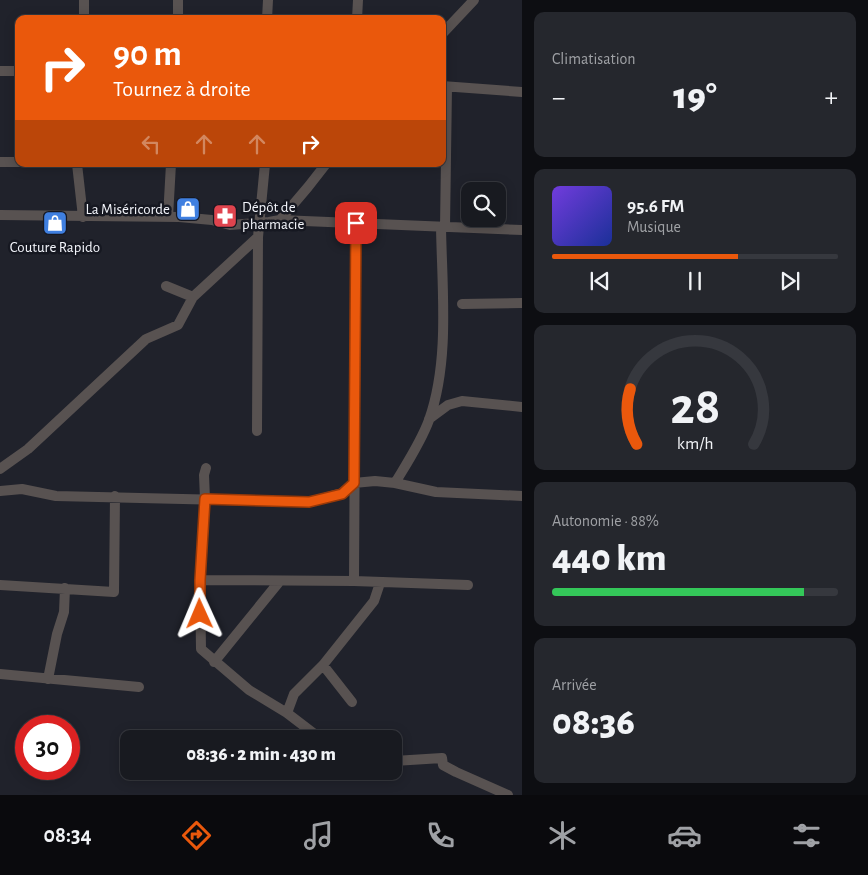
<!DOCTYPE html>
<html lang="fr">
<head>
<meta charset="utf-8">
<style>
	:root { --surface:#181a20; --page:#25272d; --text:#f1f3f6; --muted:#9fa1a5; --line:#36383e; --accent:#ea580c }
	body { margin:0; font-family:"Alegreya Sans",sans-serif; background:var(--page); color:var(--text); height:100vh; display:flex; flex-direction:column; font-size:19px; white-space:nowrap }
	* { box-sizing:border-box; margin:0 }
	p { font-size:16px; color:var(--muted) }
	.icon { flex:none; width:28px; height:28px; fill:none; stroke:currentColor; stroke-width:2; stroke-linecap:round; stroke-linejoin:round }
	.map { position:relative; flex:1; overflow:hidden }
	.sheet { display:flex; flex-direction:column; gap:12px; padding:12px; background:#0d0e12; width:346px }
	.sheet>* { flex:none }
	.hud { position:absolute; left:15px; top:15px; width:431px; height:152px; border-radius:10px; box-shadow:0 2px 12px #0003,0 0 0 1px var(--line); background:#ea580c; color:#fff; overflow:hidden }
	.buttons { position:absolute; left:461px; top:182px; display:grid; gap:10px }
	.buttons a { display:grid; place-items:center; width:45px; height:45px; border-radius:10px; background:var(--surface); box-shadow:0 2px 12px #0003,0 0 0 1px var(--line); font-size:25px }
	.speed { position:absolute; left:15px; top:715px; display:flex; gap:10px; font-size:25px; font-weight:700; text-align:center }
	.speed>* { display:grid; place-content:center; width:65px; height:65px; border-radius:50%; background:var(--surface); box-shadow:0 2px 12px #0003,0 0 0 1px var(--line); line-height:1 }
	.speed .limit { border:8px solid #d22; background:#fff; color:#111 }
	.pin { position:absolute; display:grid; place-items:center; width:42px; height:42px; color:#fff; margin:-21px; border-radius:10px; box-shadow:0 2px 8px #0006 }
	.me { position:absolute; width:55px; margin:-28px; rotate:359deg; stroke-linejoin:round; filter:drop-shadow(0 0 4px #0008) }
	.turn { display:flex; align-items:center; gap:18px; height:105px; padding:0 15px; font-size:22px }
	.turn .icon { width:65px; height:65px; stroke-width:2.5 }
	.turn b { display:block; font-size:35px; line-height:42px }
	.lanes { display:flex; align-items:center; height:48px; padding:0 15px; background:#0003; justify-content:center; gap:25px; direction:ltr }
	.lanes .off { opacity:.35 }
	.big { font-size:38px; font-weight:800; line-height:1.1 }
	.sheet .widget { flex:1; display:flex; flex-direction:column; justify-content:center; gap:8px; min-width:0; padding:0 18px; border-radius:10px; background:var(--page) }
	.sheet .dial { align-items:center; gap:0 }
	.dial svg { height:130px; overflow:visible; fill:none; stroke:var(--line); stroke-width:7; stroke-linecap:round; text-anchor:middle }
	.dial text { fill:var(--text); stroke:none }
	.song { display:flex; align-items:center; gap:15px }
	.cover { width:60px; height:60px; border-radius:8px; background:linear-gradient(135deg,hsl(260 70% 55%),hsl(230 70% 35%)) }
	.played { height:5px; border-radius:2px; background:linear-gradient(90deg,var(--accent) 65%,var(--line) 65%) }
	.keys { display:flex; justify-content:space-around; direction:ltr }
	.heat { display:flex; justify-content:space-between; align-items:center; font-size:28px; direction:ltr }
	.charge { height:8px; border-radius:4px; background:linear-gradient(90deg,#34c759 88%,var(--line) 0) }
	.trip { position:absolute; left:120px; top:730px; width:282px; height:50px; border-radius:10px; background:var(--surface); box-shadow:0 2px 12px #0003,0 0 0 1px var(--line); font-weight:800; line-height:50px; text-align:center }
	.tab-bar { display:flex; height:80px; justify-content:space-around; align-items:center; background:#0a0a0d; color:var(--muted) }
	.tab-bar .icon { width:35px; height:35px }
	.tab-bar .on { color:var(--accent) }
	.tab-bar b { font-size:22px; color:var(--text) }
	main { display:flex; flex:1; min-height:0 }
	.map>svg:first-child { display:block }
	.lines { fill:none; stroke-linecap:round; stroke-linejoin:round }
	.minor { stroke:#585251; stroke-width:10 }
	.route-casing { stroke:#983908; stroke-width:12 }
	.route { stroke:#ea580c; stroke-width:9 }
	.labels { text-anchor:middle; stroke-width:5; stroke-linejoin:round; paint-order:stroke }
	.poi-label { font-size:15px; fill:#f3f5fb; stroke:#161821; text-anchor:start }
</style>
</head>
<body>
<main>
<div class="map">
<svg width="522" height="795" viewBox="0 0 522 795">
	<rect width="100%" height="100%" fill="#20222b"/>
	<g class="lines">
		<!-- minor -->
		<path class="minor" d="M 84,0 L 84,19
			M 178,19 L 178,0
			M 267,19 L 268,0
			M 357,19 L 358,0
			M 442,34 L 474,0
			M 0,71 L 19,71
			M 442,86 L 522,92
			M 0,162 L 19,162
			M 77,164 L 83,217
			M 0,215 L 179,217 L 212,220 L 230,225 L 269,222 L 280,220 L 308,187 L 326,164
			M 168,217 L 171,164
			M 280,220 L 522,230
			M 445,227 L 447,87
			M 166,286 L 193,297
			M 462,304 L 522,303
			M 429,419 L 448,405 L 462,401 L 522,407
			M 257,431 L 258,237 L 265,164
			M 206,468 L 204,475 L 205,499 L 200,580 L 201,649 L 249,690 L 287,713 L 321,739
			M 0,469 L 28,449 L 146,339 L 178,325 L 193,297 L 258,237
			M 395,483 C 407,463 421,442 429,420 C 450,361 442,289 441,227
			M 0,491 L 22,489 L 56,496 L 309,502 L 342,493 L 354,483 L 375,481 L 395,483 L 436,492 L 522,496
			M 200,580 L 354,581 L 468,585
			M 354,581 L 356,223
			M 0,585 L 114,592 L 115,496
			M 214,662 L 279,582
			M 323,665 L 352,702
			M 0,674 L 139,687
			M 48,679 L 57,634 L 64,612 L 65,588
			M 287,713 L 294,694 L 323,665 L 374,601 L 380,583
			M 394,761 L 442,758 L 443,765 L 456,772 L 508,795"/>
	</g>
	<g class="lines">
		<defs>
			<path id="route" d="M 200,614 L 200,580 L 205,499 L 309,502 L 342,494 L 354,483 L 356,223"/>
		</defs>
		<!-- route casing -->
		<use href="#route" class="route-casing"/>
		<!-- route -->
		<use href="#route" class="route"/>
	</g>
	<!-- icons -->
	<defs>
		<symbol id="shop-square" viewBox="-11 -11 22 22"><rect x="-9" y="-9" width="18" height="18" rx="4" fill="#3f7fe0" stroke="#161821"/><path d="M-5-2.5h2.3a2.7 3.5 0 0 1 5.4 0H5L5.5 6h-11ZM-1.5-2.5h3a1.5 2.3 0 0 0-3 0Z" fill="#fff"/></symbol>
		<symbol id="pharmacy-square" viewBox="-11 -11 22 22"><rect x="-9" y="-9" width="18" height="18" rx="4" fill="#e0444e" stroke="#161821"/><path d="M-2-6h4v4h4v4h-4v4h-4v-4h-4v-4h4Z" fill="#fff"/></symbol>
	</defs>
	<g fill-rule="evenodd">
		<use href="#shop-square" x="174" y="195" width="28" height="28"/>
		<use href="#pharmacy-square" x="211" y="202" width="28" height="28"/>
		<use href="#shop-square" x="41" y="209" width="28" height="28"/>
	</g>
	<g class="labels">
		<!-- poi labels -->
		<g class="poi-label">
			<text x="242" y="212">Dépôt de<tspan x="242" dy="17">pharmacie</tspan></text>
			<text x="170" y="214" text-anchor="end">La Miséricorde</text>
			<text x="55" y="252" text-anchor="middle">Couture Rapido</text>
		</g>
	</g>
</svg>
<div class="buttons">
<a><svg class="icon" aria-label="search" viewBox="0 0 24 24"><circle cx="10" cy="10" r="6"/><path d="M15 15l6 6"/></svg></a>
</div>
<div class="speed"><div class="limit">30</div></div>
<div class="pin" style="left:356px;top:223px;background:#d93025"><svg class="icon" aria-label="arrive" viewBox="0 0 24 24"><path d="M6 21V4h12l-3 4 3 4H6"/></svg></div>
<svg class="me" style="left:200px;top:614px" viewBox="-20 -20 40 40"><path d="M0-17L14 15 0 8-14 15z" fill="#ea580c" stroke="#fff" stroke-width="4"/></svg>
<div class="trip">08:36 · 2 min · 430 m</div>
<div class="hud">
<div class="turn"><svg class="icon" aria-label="right" viewBox="0 0 24 24"><path d="M7 20v-9h11M14 6l5 5-5 5"/></svg><div><b>90 m</b>Tournez à droite</div></div>
<div class="lanes"><svg class="icon off" aria-label="left" viewBox="0 0 24 24"><path d="M17 20v-9H6M10 6l-5 5 5 5"/></svg><svg class="icon off" aria-label="ahead" viewBox="0 0 24 24"><path d="M12 20V5M6 11l6-6 6 6"/></svg><svg class="icon off" aria-label="ahead" viewBox="0 0 24 24"><path d="M12 20V5M6 11l6-6 6 6"/></svg><svg class="icon" aria-label="right" viewBox="0 0 24 24"><path d="M7 20v-9h11M14 6l5 5-5 5"/></svg></div>
</div>
</div>
<section class="sheet">
<div class="widget"><p>Climatisation</p>
<div class="heat"><a>−</a><b class="big">19°</b><a>+</a></div>
</div>
<div class="widget">
<div class="song"><i class="cover"></i><div><b>95.6 FM</b><p>Musique</p></div></div>
<div class="played"></div>
<div class="keys"><svg class="icon" aria-label="previous" viewBox="0 0 24 24"><path d="M18 5L8 12l10 7zM5 5v14"/></svg><svg class="icon" aria-label="pause" viewBox="0 0 24 24"><path d="M8 5v14M16 5v14"/></svg><svg class="icon" aria-label="next" viewBox="0 0 24 24"><path d="M6 5l10 7-10 7zM19 5v14"/></svg></div>
</div>
<div class="widget dial"><svg viewBox="0 0 100 80">
<path d="M14 69A42 42 0 1 1 86 69"/>
<path d="M14 69A42 42 0 0 1 10 35" stroke="#ea580c"/>
<text x="50" y="56" font-size="32" font-weight="700">28</text>
<text x="50" y="72" font-size="11">km/h</text>
</svg></div>
<div class="widget"><p>Autonomie · 88%</p><b class="big">440 km</b><div class="charge"></div></div>
<div class="widget"><p>Arrivée</p><b class="big">08:36</b></div>
</section>
</main>
<nav class="tab-bar">
<b>08:34</b>
<svg class="icon on" aria-label="directions" viewBox="0 0 24 24"><path d="M12 3l9 9-9 9-9-9zM9 14v-3h6M13 9l2 2-2 2"/></svg>
<svg class="icon" aria-label="music" viewBox="0 0 24 24"><path d="M9 18V5l10-2v13"/><circle cx="6" cy="18" r="3"/><circle cx="16" cy="16" r="3"/></svg>
<svg class="icon" aria-label="phone" viewBox="0 0 24 24"><path d="M5 4h4l2 5-3 2q2 4 5 5l2-3 5 2v4C11 20 4 13 5 4z"/></svg>
<svg class="icon" aria-label="climate" viewBox="0 0 24 24"><path d="M12 3v18M4 7l16 10M4 17L20 7"/></svg>
<svg class="icon" aria-label="car" viewBox="0 0 24 24"><path d="M5 17H2v-5l4-1 3-4h7l3 4 3 1v5h-3M9 17h6M6 11h13"/><circle cx="7" cy="17" r="2"/><circle cx="17" cy="17" r="2"/></svg>
<svg class="icon" aria-label="filters" viewBox="0 0 24 24"><path d="M4 7h16M4 17h16"/><circle cx="9" cy="7" r="2"/><circle cx="15" cy="17" r="2"/></svg>
</nav>
</body>
</html>
